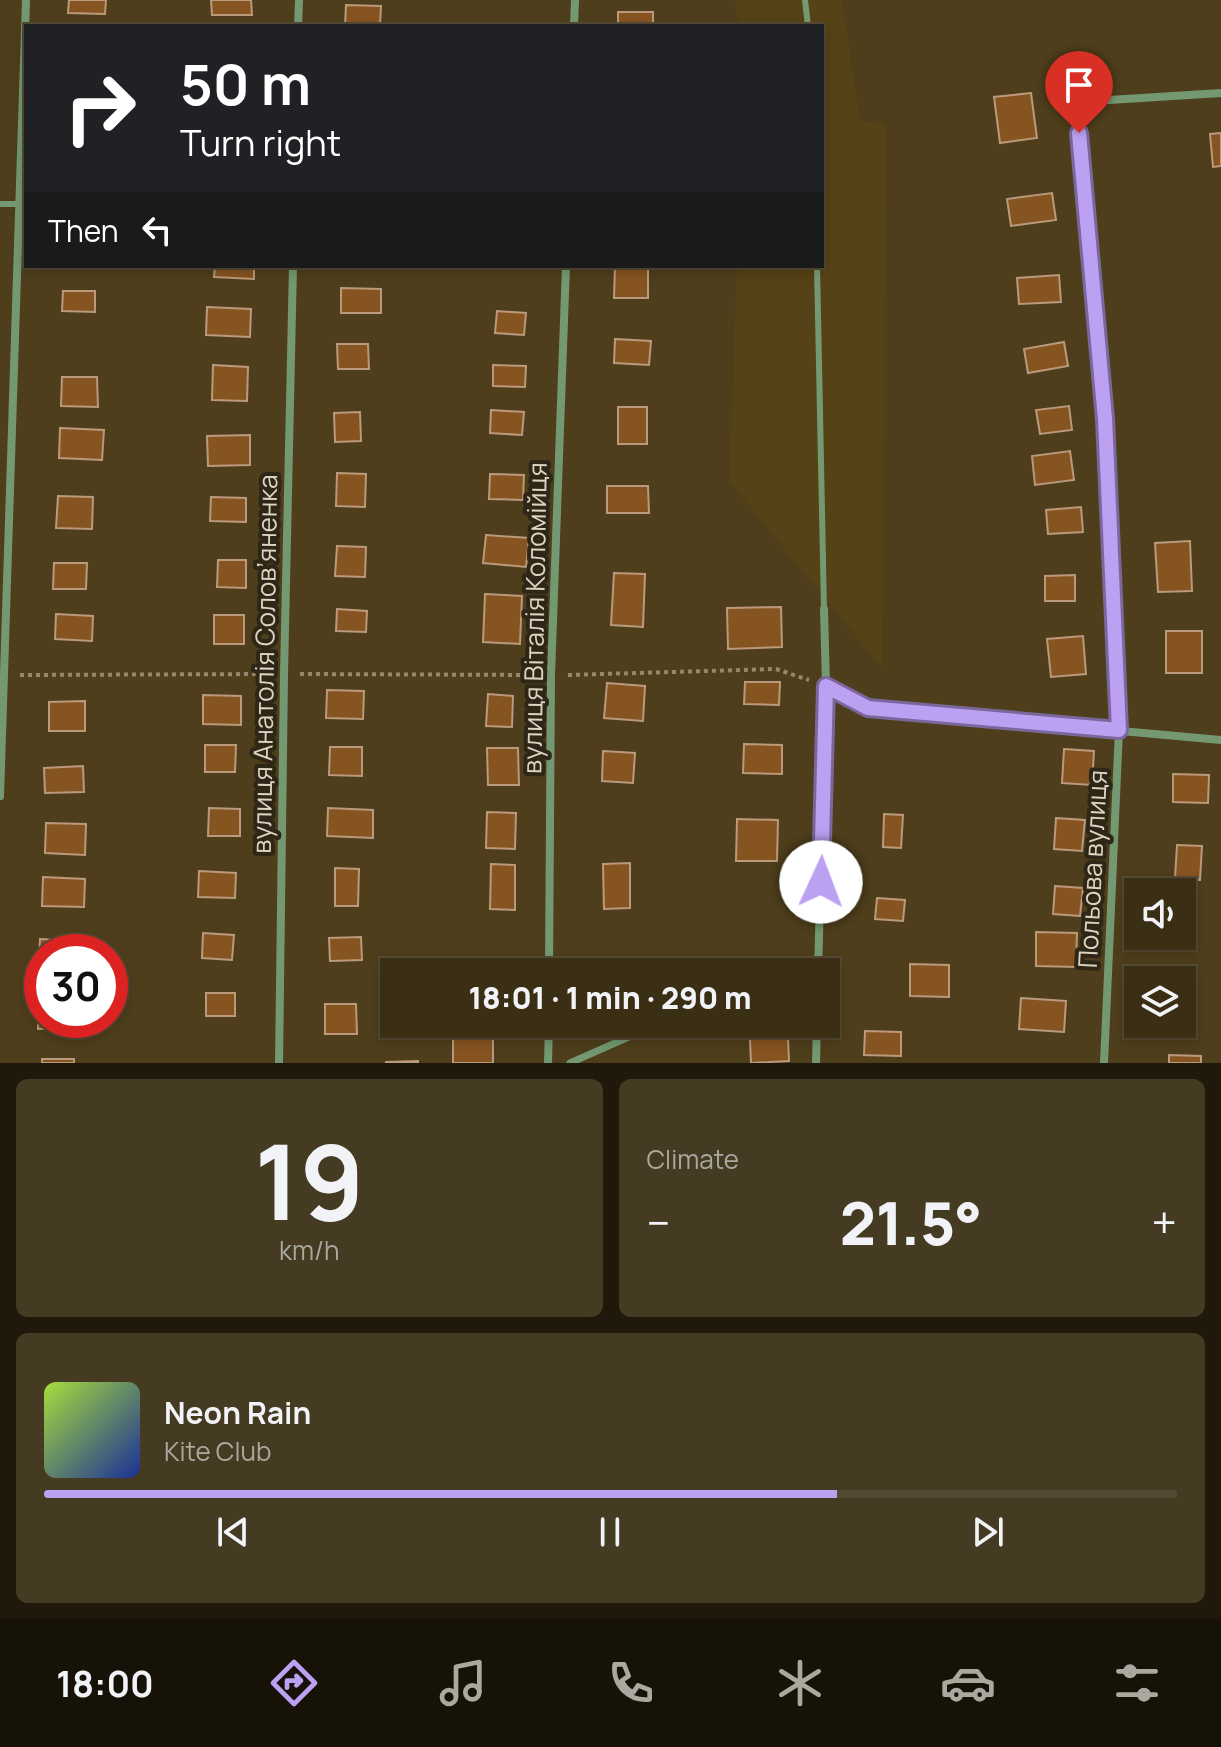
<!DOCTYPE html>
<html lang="en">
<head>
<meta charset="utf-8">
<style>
	:root { --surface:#3a2e14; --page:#453a22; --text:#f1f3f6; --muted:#aba8a0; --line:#544a34; --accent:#bca0f2 }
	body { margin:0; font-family:Manrope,sans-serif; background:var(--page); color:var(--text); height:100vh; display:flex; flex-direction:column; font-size:30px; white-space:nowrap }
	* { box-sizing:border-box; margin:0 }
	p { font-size:26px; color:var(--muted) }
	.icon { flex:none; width:44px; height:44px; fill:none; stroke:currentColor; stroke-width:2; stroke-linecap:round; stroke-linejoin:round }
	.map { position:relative; height:1063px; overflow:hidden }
	.details { display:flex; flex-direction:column; gap:16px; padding:16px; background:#20190b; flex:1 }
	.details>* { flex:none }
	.banner { position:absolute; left:24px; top:24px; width:800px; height:244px; border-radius:0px; box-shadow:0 4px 12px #0003,0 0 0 2px var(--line); background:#202124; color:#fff; overflow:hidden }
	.tools { position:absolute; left:1124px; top:878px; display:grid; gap:16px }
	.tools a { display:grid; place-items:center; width:72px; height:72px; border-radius:0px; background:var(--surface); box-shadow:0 4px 12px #0003,0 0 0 2px var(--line); font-size:40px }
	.speed { position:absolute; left:24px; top:934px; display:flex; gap:16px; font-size:40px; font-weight:700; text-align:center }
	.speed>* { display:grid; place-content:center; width:104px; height:104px; border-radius:50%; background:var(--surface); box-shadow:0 4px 12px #0003,0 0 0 2px var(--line); line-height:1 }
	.speed .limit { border:12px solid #d22; background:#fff; color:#111 }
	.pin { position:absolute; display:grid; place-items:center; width:68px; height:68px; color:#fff; margin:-82px -34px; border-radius:50% 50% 50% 0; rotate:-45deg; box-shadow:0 0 8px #0007 }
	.pin .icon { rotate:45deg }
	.me { position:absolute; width:88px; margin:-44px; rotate:2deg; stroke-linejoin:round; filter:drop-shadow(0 0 6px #0008) }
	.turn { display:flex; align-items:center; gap:28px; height:168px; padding:0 24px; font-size:36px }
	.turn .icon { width:104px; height:104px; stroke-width:2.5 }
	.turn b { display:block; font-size:56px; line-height:68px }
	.then { display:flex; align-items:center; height:76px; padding:0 24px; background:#0003; gap:16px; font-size:30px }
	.big { font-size:60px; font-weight:800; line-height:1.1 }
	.details .tile { flex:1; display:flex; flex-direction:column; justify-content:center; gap:12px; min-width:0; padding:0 28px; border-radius:12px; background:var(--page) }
	.details .dial { align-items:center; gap:0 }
	.dial b { font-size:104px; line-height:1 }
	.song { display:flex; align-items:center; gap:24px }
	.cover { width:96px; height:96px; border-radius:12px; background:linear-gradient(135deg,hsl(80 70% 55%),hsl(230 70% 35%)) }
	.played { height:8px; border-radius:4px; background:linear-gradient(90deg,var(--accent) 70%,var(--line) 70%) }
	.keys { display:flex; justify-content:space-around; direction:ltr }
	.heat { display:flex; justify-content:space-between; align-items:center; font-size:44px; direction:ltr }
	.details .tiles { flex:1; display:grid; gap:16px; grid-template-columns:1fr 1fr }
	.tile:last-child { grid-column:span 2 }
	.trip { position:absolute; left:380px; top:958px; width:460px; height:80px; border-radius:0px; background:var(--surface); box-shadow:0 4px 12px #0003,0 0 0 2px var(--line); font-weight:800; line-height:80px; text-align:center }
	.menu { display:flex; height:128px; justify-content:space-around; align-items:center; background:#171208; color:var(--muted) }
	.menu .icon { width:56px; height:56px }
	.menu .current { color:var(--accent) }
	.menu b { font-size:36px; color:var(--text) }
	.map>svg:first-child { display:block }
	.built { fill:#564217 }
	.building { fill:#865420; stroke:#ba997c; stroke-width:2 }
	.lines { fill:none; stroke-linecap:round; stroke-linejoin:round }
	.path { stroke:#94876c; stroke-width:4; stroke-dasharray:4 4; stroke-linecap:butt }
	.service { stroke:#749972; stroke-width:6 }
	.pedestrian { stroke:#749972; stroke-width:7 }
	.minor { stroke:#749972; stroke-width:8 }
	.route-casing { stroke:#7a689d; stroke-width:20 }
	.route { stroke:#bca0f2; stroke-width:14 }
	.labels { text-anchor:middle; stroke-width:8; stroke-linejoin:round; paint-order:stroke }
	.street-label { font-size:26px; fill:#ddd3c0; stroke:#2e2617 }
</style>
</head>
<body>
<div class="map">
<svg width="1221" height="1063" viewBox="0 0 1221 1063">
	<rect width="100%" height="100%" fill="#4e3e1b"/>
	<!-- built -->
	<path class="built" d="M 735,0 L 842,0 L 860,121 L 886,123 L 883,669 L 729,481 L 737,266 L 822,266 L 822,26 L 738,26 Z"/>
	<!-- building -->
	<path class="building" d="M 69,0 L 106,0 L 105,14 L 68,13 Z
		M 211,0 L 251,0 L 252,15 L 212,15 Z
		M 346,5 L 381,6 L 380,26 L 345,26 Z
		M 618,12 L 653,12 L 653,26 L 618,26 Z
		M 1031,93 L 1037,138 L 1000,143 L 994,97 Z
		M 1221,133 L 1221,166 L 1213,167 L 1210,134 Z
		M 1052,193 L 1056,220 L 1011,226 L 1007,199 Z
		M 215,266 L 254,266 L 254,279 L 214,277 Z
		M 615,266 L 648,266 L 648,298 L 614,298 Z
		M 1059,275 L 1061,302 L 1019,304 L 1017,278 Z
		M 341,288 L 381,289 L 381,313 L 341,313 Z
		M 63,291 L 95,291 L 95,312 L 62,311 Z
		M 207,307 L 251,309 L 250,337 L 206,335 Z
		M 497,311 L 526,313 L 524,335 L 495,333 Z
		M 615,339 L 651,341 L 649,365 L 614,363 Z
		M 1064,342 L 1068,366 L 1028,373 L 1024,349 Z
		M 337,344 L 368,344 L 369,369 L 338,369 Z
		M 213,365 L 248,367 L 247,401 L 212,400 Z
		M 493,365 L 526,366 L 525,387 L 493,386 Z
		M 62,377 L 97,377 L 98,407 L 61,406 Z
		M 1069,406 L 1072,430 L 1040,434 L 1036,410 Z
		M 618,407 L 647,407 L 647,444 L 618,444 Z
		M 491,410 L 524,412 L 522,435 L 490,433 Z
		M 360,412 L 361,441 L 335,442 L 334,413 Z
		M 60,428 L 104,430 L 102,460 L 59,458 Z
		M 250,435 L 250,465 L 208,466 L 207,436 Z
		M 1070,451 L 1074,480 L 1035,485 L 1032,456 Z
		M 337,473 L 366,474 L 365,507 L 336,506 Z
		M 490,474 L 524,475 L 523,500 L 489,499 Z
		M 607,486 L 648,486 L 649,513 L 607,513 Z
		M 58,496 L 93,497 L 92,529 L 56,528 Z
		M 211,497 L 246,498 L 246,522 L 210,521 Z
		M 1081,507 L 1083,532 L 1048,534 L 1046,510 Z
		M 486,535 L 529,538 L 526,567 L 483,563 Z
		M 1190,541 L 1192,591 L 1158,592 L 1155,543 Z
		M 337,546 L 366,547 L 365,577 L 335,576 Z
		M 218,560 L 246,560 L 246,588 L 217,587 Z
		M 54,563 L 87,563 L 86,589 L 53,589 Z
		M 614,573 L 645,574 L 643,627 L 611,625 Z
		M 1075,575 L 1075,601 L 1045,601 L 1045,576 Z
		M 485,594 L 522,596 L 520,644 L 483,642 Z
		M 781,607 L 782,647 L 728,649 L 727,608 Z
		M 337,609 L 367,611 L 366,632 L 336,631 Z
		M 56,614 L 93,616 L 92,641 L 55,639 Z
		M 214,615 L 244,615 L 244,644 L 214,644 Z
		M 1166,631 L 1202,631 L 1202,673 L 1166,673 Z
		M 1083,636 L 1086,674 L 1051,677 L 1047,639 Z
		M 745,682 L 780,682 L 779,705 L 744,704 Z
		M 607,683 L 645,686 L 643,721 L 604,718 Z
		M 327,690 L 364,691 L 363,719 L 326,718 Z
		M 488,694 L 513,696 L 512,727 L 486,726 Z
		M 203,695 L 241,696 L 241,725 L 203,724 Z
		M 85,701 L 85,731 L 49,731 L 49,702 Z
		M 744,744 L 782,745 L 782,774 L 743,773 Z
		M 205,745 L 236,745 L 235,772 L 205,772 Z
		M 330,747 L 362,747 L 362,776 L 329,775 Z
		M 487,748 L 518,748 L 519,785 L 488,785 Z
		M 1064,749 L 1094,751 L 1092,785 L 1062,783 Z
		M 603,751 L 635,753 L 633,783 L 602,781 Z
		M 83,766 L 84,792 L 45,793 L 44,768 Z
		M 1173,774 L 1209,775 L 1208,803 L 1173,802 Z
		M 209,808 L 240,809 L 240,836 L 208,836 Z
		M 328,808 L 373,810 L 373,838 L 327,836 Z
		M 487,812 L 516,813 L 515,849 L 486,848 Z
		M 884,814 L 903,815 L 901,848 L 883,847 Z
		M 1056,818 L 1085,820 L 1082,851 L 1054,849 Z
		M 737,819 L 778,820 L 777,861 L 736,861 Z
		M 46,823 L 86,824 L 85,855 L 45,853 Z
		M 1177,845 L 1202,846 L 1200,880 L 1175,878 Z
		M 630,863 L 630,908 L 604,909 L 603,864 Z
		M 491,864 L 515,865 L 515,910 L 490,909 Z
		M 335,868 L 359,869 L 358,906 L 335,906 Z
		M 199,871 L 236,873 L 235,898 L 198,897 Z
		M 43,877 L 85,879 L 84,907 L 42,906 Z
		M 1055,886 L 1083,888 L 1080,916 L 1053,914 Z
		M 877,898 L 905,900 L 903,921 L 875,919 Z
		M 1182,910 L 1194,910 L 1195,941 L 1176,942 L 1175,936 L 1182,936 Z
		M 1036,932 L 1077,933 L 1076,967 L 1036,966 Z
		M 203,933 L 234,935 L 232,960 L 202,958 Z
		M 361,937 L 362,960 L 330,961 L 329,938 Z
		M 40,939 L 78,941 L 77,952 L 42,952 L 42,970 L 38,970 Z
		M 910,964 L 949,965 L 949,997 L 910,996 Z
		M 486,969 L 512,969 L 512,972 L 486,972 Z
		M 1182,983 L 1195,983 L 1194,1005 L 1182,1005 Z
		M 206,993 L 235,993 L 235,1016 L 206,1016 Z
		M 38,998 L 42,998 L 42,1020 L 75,1020 L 75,1028 L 38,1029 Z
		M 1021,998 L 1066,1001 L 1064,1032 L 1019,1029 Z
		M 325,1004 L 356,1004 L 357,1034 L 325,1034 Z
		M 865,1031 L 901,1032 L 901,1056 L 864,1055 Z
		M 453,1032 L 493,1033 L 493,1063 L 453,1063 Z
		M 788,1038 L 789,1061 L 751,1063 L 750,1039 Z
		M 1169,1055 L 1201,1056 L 1201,1063 L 1169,1063 Z
		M 42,1059 L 74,1059 L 74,1063 L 42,1063 Z
		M 418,1061 L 418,1063 L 386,1063 L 386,1062 Z"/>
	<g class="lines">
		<!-- path -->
		<path class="path" d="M 300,674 L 535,675
			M 20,675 L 267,674
			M 568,675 L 776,669 L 809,680"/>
		<!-- service -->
		<path class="service" d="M 805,0 L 808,26
			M 0,204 L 20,204
			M 817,266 L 824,609"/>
		<!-- pedestrian -->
		<path class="pedestrian" d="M 774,972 L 818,958
			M 570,1063 L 658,1024"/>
		<!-- minor -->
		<path class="minor" d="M 298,26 L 299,0
			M 574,26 L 575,0
			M 826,686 L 868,708 L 1221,740
			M 0,796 L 26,0
			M 549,972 L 551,675 L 566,266
			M 818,972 L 826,686 L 824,609
			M 279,1063 L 284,674 L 293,266
			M 548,1063 L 549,1024
			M 816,1063 L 817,1024
			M 1104,1063 L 1119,730 L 1105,419 L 1077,102 L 1221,93"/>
	</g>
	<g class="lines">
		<defs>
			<path id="route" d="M 821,882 L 826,686 L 868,708 L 1119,730 L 1105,419 L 1079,133"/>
		</defs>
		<!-- route casing -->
		<use href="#route" class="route-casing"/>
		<!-- route -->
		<use href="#route" class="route"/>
	</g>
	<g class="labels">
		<!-- street labels -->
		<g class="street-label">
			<text transform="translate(535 618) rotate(-89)" y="9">вулиця Віталія Коломійця</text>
			<text transform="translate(265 664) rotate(-89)" y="9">вулиця Анатолія Соловʼяненка</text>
			<text transform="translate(1093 869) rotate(-87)" y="9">Польова вулиця</text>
		</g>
	</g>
</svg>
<div class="tools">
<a><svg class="icon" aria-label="sound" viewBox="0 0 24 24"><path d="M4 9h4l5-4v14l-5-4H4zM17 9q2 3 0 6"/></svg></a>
<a><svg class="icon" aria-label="layers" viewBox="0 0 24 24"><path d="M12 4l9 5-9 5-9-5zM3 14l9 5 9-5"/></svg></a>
</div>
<div class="speed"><div class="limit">30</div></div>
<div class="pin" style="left:1079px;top:133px;background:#d93025"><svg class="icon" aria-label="arrive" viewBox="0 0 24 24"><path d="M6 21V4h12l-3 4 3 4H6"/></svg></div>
<svg class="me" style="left:821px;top:882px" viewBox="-20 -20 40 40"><circle r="19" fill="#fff"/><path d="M0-13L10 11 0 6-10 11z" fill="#bca0f2"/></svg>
<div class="trip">18:01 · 1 min · 290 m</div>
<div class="banner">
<div class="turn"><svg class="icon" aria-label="right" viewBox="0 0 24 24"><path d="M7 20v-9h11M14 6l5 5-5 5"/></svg><div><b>50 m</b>Turn right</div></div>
<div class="then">Then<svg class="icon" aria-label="left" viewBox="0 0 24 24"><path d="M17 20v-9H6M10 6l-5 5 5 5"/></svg></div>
</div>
</div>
<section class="details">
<div class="tiles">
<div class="tile dial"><b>19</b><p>km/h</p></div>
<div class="tile"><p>Climate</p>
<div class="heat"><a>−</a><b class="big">21.5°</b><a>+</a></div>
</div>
<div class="tile">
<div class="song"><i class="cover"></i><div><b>Neon Rain</b><p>Kite Club</p></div></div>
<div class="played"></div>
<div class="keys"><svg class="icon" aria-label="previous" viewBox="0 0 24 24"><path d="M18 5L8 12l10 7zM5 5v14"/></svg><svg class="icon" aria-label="pause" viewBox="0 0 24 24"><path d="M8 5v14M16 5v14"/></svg><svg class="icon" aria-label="next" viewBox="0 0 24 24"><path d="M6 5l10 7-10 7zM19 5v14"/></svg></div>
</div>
</div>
</section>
<nav class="menu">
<b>18:00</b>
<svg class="icon current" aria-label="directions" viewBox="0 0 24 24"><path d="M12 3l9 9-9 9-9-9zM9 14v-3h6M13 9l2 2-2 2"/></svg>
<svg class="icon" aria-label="music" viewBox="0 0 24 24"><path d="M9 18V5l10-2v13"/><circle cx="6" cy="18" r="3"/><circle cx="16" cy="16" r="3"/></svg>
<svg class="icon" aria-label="phone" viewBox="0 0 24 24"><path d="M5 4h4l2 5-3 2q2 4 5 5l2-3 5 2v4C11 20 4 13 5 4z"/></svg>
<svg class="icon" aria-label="climate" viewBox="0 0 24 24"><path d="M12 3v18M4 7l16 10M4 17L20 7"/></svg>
<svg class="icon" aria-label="car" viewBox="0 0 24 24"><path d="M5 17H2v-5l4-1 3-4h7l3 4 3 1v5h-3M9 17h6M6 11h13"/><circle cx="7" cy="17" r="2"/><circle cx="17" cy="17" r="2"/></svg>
<svg class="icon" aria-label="filters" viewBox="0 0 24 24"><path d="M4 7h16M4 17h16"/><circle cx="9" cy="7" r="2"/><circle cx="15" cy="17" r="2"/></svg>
</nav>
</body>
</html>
